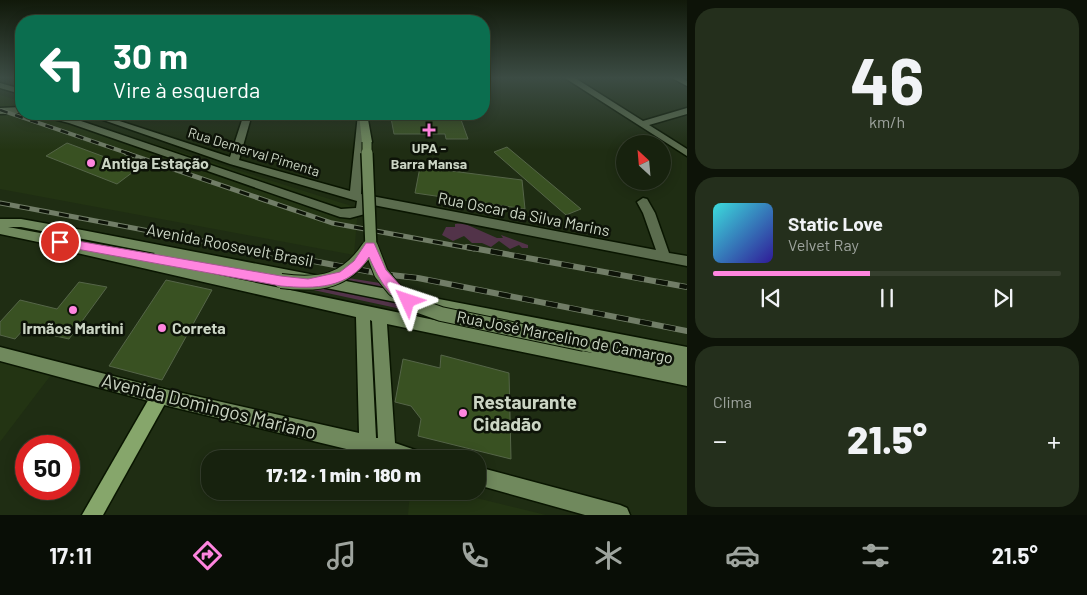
<!DOCTYPE html>
<html lang="pt">
<head>
<meta charset="utf-8">
<style>
	:root { --surface:#17220e; --page:#242f1c; --text:#f1f3f6; --muted:#9ea49e; --line:#363f2e; --accent:#ff85df }
	body { margin:0; font-family:Barlow,sans-serif; background:var(--page); color:var(--text); height:100vh; display:flex; flex-direction:column; font-size:19px; white-space:nowrap }
	* { box-sizing:border-box; margin:0 }
	p { font-size:16px; color:var(--muted) }
	.icon { flex:none; width:28px; height:28px; fill:none; stroke:currentColor; stroke-width:2; stroke-linecap:round; stroke-linejoin:round }
	.map { position:relative; flex:1; overflow:hidden }
	.details { display:flex; flex-direction:column; gap:8px; padding:8px; background:#0d1308; width:400px }
	.details>* { flex:none }
	.guide { position:absolute; left:15px; top:15px; width:475px; height:105px; border-radius:20px; box-shadow:0 2px 12px #0003,0 0 0 1px var(--line); background:#0b6e4f; color:#fff; overflow:hidden }
	.needle { width:32px; rotate:334deg }
	.buttons { position:absolute; left:616px; top:135px; display:grid; gap:10px }
	.buttons a { display:grid; place-items:center; width:55px; height:55px; border-radius:50%; background:var(--surface); box-shadow:0 2px 12px #0003,0 0 0 1px var(--line); font-size:25px }
	.speed { position:absolute; left:15px; top:435px; display:flex; gap:10px; font-size:25px; font-weight:700; text-align:center }
	.speed>* { display:grid; place-content:center; width:65px; height:65px; border-radius:50%; background:var(--surface); box-shadow:0 2px 12px #0003,0 0 0 1px var(--line); line-height:1 }
	.speed .limit { border:8px solid #d22; background:#fff; color:#111 }
	.pin { position:absolute; display:grid; place-items:center; width:42px; height:42px; color:#fff; margin:-21px; border:2px solid #fff; border-radius:50%; box-shadow:0 1px 5px #0007 }
	.me { position:absolute; width:55px; margin:-28px; rotate:312deg; stroke-linejoin:round; filter:drop-shadow(0 0 4px #0008) }
	.turn { display:flex; align-items:center; gap:18px; height:105px; padding:0 15px; font-size:22px }
	.turn .icon { width:65px; height:65px; stroke-width:2.5 }
	.turn b { display:block; font-size:35px; line-height:42px }
	.big { font-size:38px; font-weight:800; line-height:1.1 }
	.details .tile { flex:1; display:flex; flex-direction:column; justify-content:center; gap:8px; min-width:0; padding:0 18px; border-radius:20px; background:var(--page) }
	.details .dial { align-items:center; gap:0 }
	.dial b { font-size:65px; line-height:1 }
	.song { display:flex; align-items:center; gap:15px }
	.cover { width:60px; height:60px; border-radius:8px; background:linear-gradient(135deg,hsl(180 70% 55%),hsl(250 70% 35%)) }
	.played { height:5px; border-radius:2px; background:linear-gradient(90deg,var(--accent) 45%,var(--line) 45%) }
	.keys { display:flex; justify-content:space-around; direction:ltr }
	.heat { display:flex; justify-content:space-between; align-items:center; font-size:28px; direction:ltr }
	.trip { position:absolute; left:201px; top:450px; width:285px; height:50px; border-radius:20px; background:var(--surface); box-shadow:0 2px 12px #0003,0 0 0 1px var(--line); font-weight:800; line-height:50px; text-align:center }
	.tab-bar { display:flex; height:80px; justify-content:space-around; align-items:center; background:#090e06; color:var(--muted) }
	.tab-bar .icon { width:35px; height:35px }
	.tab-bar .current { color:var(--accent) }
	.tab-bar b { font-size:22px; color:var(--text) }
	main { display:flex; flex:1; min-height:0 }
	.map>svg:first-child { display:block }
	.built { fill:#233413 }
	.green { fill:#523349 }
	.building { fill:#395122; stroke:#556548 }
	.lines { fill:none; stroke-linecap:round; stroke-linejoin:round }
	.street-casing { stroke:#091500; stroke-width:3 }
	.secondary-casing { stroke:#091500; stroke-width:3 }
	.primary-casing { stroke:#091500; stroke-width:3 }
	.street { fill:#5b6c4e; fill-rule:evenodd }
	.secondary { fill:#70895d; fill-rule:evenodd }
	.primary { fill:#86a66b; fill-rule:evenodd }
	.rail-far2-casing { stroke:#717d67; stroke-width:4 }
	.rail-far1-casing { stroke:#717d67; stroke-width:5 }
	.rail-casing { stroke:#717d67; stroke-width:6 }
	.rail-far2 { stroke:#0d1308; stroke-width:2.5; stroke-dasharray:8; stroke-linecap:butt }
	.rail-far1 { stroke:#0d1308; stroke-width:3; stroke-dasharray:10; stroke-linecap:butt }
	.rail { stroke:#0d1308; stroke-width:4.5; stroke-dasharray:12; stroke-linecap:butt }
	.secondary-bridge-far2-casing { stroke:#091500; stroke-width:11; stroke-linecap:butt }
	.secondary-bridge-far1-casing { stroke:#091500; stroke-width:14; stroke-linecap:butt }
	.secondary-bridge-casing { stroke:#091500; stroke-width:16; stroke-linecap:butt }
	.secondary-bridge-far2 { stroke:#70895d; stroke-width:9 }
	.secondary-bridge-far1 { stroke:#70895d; stroke-width:11 }
	.secondary-bridge { stroke:#70895d; stroke-width:14 }
	.route { fill:#ff85df; stroke:#a65691 }
	.poi-dot { fill:#ff85df; stroke:#0d1308; stroke-width:2 }
	.labels { text-anchor:middle; stroke-width:5; stroke-linejoin:round; paint-order:stroke }
	.far-poi-label { font-size:14px; font-weight:bold; fill:#cbd5c4; stroke:#0d1308 }
	.far-street-label { font-size:14px; fill:#cbd5c4; stroke:#0d1308 }
	.poi-label { font-size:16px; font-weight:bold; fill:#cbd5c4; stroke:#0d1308; text-anchor:start }
	.street-label { font-size:16px; fill:#cbd5c4; stroke:#0d1308 }
	.near-poi-label { font-size:19px; font-weight:bold; fill:#cbd5c4; stroke:#0d1308; text-anchor:start }
	.near-street-label { font-size:19px; fill:#cbd5c4; stroke:#0d1308 }
</style>
</head>
<body>
<main>
<div class="map">
<svg width="687" height="515" viewBox="0 0 687 515">
	<rect width="100%" height="100%" fill="#1f2d13"/>
	<!-- built -->
	<path class="built" d="M 0,95 L 21,101 L 21,114 L 60,114 L 358,208 L 354,255 L 0,189 Z
		M 0,362 L 51,375 L 0,442 Z
		M 410,491 L 448,491 L 546,515 L 408,515 Z"/>
	<!-- green -->
	<path class="green" d="M 463,223 L 497,238 L 503,238 L 501,235 L 528,245 L 528,248 L 522,248 L 519,245 L 510,249 L 499,241 L 491,247 L 482,243 L 472,243 L 464,236 L 453,241 L 442,235 L 446,227 L 455,227 L 455,224 Z
		M 348,278 L 380,283 L 395,298 L 415,312 L 304,288 Z"/>
	<!-- building -->
	<path class="building" d="M 460,117 L 468,139 L 446,139 L 445,134 L 394,134 L 391,118 Z
		M 67,143 L 137,169 L 117,184 L 46,156 Z
		M 507,147 L 581,209 L 566,215 L 494,152 Z
		M 420,167 L 522,180 L 525,209 L 415,193 Z
		M 166,280 L 212,290 L 162,380 L 109,366 Z
		M 79,282 L 107,287 L 69,339 L 24,329 L 15,339 L 0,335 L 0,322 L 20,300 L 57,309 Z
		M 441,355 L 509,373 L 511,459 L 418,436 L 421,419 L 411,406 L 395,402 L 403,359 L 440,368 Z"/>
	<g class="lines">
		<defs>
			<path id="street" d="M 565,78 L 575,78 L 643,121 L 687,108 L 687,114 L 649,125 L 687,149 L 687,156 Z
				M 0,83 L 21,89 L 21,94 L 0,88 Z
				M 21,107 L 21,113 L 0,114 L 0,108 Z
				M 41,114 L 54,114 L 75,119 L 341,209 L 356,208 L 357,201 L 230,164 L 86,114 L 98,114 L 230,157 L 244,114 L 252,114 L 239,160 L 350,191 L 358,114 L 366,114 L 361,194 L 656,250 L 643,213 L 637,202 L 643,198 L 647,199 L 655,213 L 669,253 L 687,256 L 687,266 L 368,204 L 365,214 L 350,218 L 340,217 L 69,123 L 42,116 Z"/>
			<path id="secondary" d="M 672,78 L 682,78 L 687,81 L 687,86 Z
				M 359,114 L 367,114 L 372,142 L 370,144 L 367,145 L 362,142 Z
				M 0,219 L 21,219 L 82,230 L 687,347 L 687,386 L 387,324 L 395,443 L 424,453 L 427,459 L 388,459 L 160,404 L 0,361 L 0,347 L 160,388 L 359,433 L 356,317 L 77,253 L 57,246 L 0,234 ZM 8,227 L 21,227 L 155,253 L 152,255 L 151,260 L 78,243 L 67,238 ZM 217,266 L 579,339 L 577,344 L 579,349 L 592,353 L 209,273 L 217,272 ZM 370,320 L 372,321 L 378,438 L 376,438 Z
				M 478,467 L 620,505 L 627,508 L 630,515 L 585,515 L 478,485 Z"/>
			<path id="primary" d="M 160,388 L 166,390 L 168,396 L 166,402 L 103,515 L 82,515 L 154,390 Z"/>
		</defs>
		<!-- street casing -->
		<use href="#street" class="street-casing"/>
		<!-- secondary casing -->
		<use href="#secondary" class="secondary-casing"/>
		<!-- primary casing -->
		<use href="#primary" class="primary-casing"/>
		<!-- street -->
		<use href="#street" class="street"/>
		<!-- secondary -->
		<use href="#secondary" class="secondary"/>
		<!-- primary -->
		<use href="#primary" class="primary"/>
		<defs>
			<path id="rail-far2" d="M 0,110 L 130,154"/>
			<path id="rail-far1" d="M 126,153 L 332,223 L 474,249
				M 0,203 L 245,249"/>
			<path id="rail" d="M 239,247 L 382,274 L 418,278 L 687,331
				M 467,247 L 687,287"/>
		</defs>
		<!-- rail-far2 casing -->
		<use href="#rail-far2" class="rail-far2-casing"/>
		<!-- rail-far1 casing -->
		<use href="#rail-far1" class="rail-far1-casing"/>
		<!-- rail casing -->
		<use href="#rail" class="rail-casing"/>
		<!-- rail-far2 -->
		<use href="#rail-far2" class="rail-far2"/>
		<!-- rail-far1 -->
		<use href="#rail-far1" class="rail-far1"/>
		<!-- rail -->
		<use href="#rail" class="rail"/>
		<defs>
			<path id="secondary-bridge-far2" d="M 367,142 L 367,154"/>
			<path id="secondary-bridge-far1" d="M 367,153 L 371,249
				M 368,249 L 370,246"/>
			<path id="secondary-bridge" d="M 371,247 L 381,273 L 394,289 L 416,305 L 441,314 L 584,344
				M 281,281 C 321,286 346,282 369,247"/>
		</defs>
		<!-- secondary-bridge-far2 casing -->
		<use href="#secondary-bridge-far2" class="secondary-bridge-far2-casing"/>
		<!-- secondary-bridge-far1 casing -->
		<use href="#secondary-bridge-far1" class="secondary-bridge-far1-casing"/>
		<!-- secondary-bridge casing -->
		<use href="#secondary-bridge" class="secondary-bridge-casing"/>
		<!-- secondary-bridge-far2 -->
		<use href="#secondary-bridge-far2" class="secondary-bridge-far2"/>
		<!-- secondary-bridge-far1 -->
		<use href="#secondary-bridge-far1" class="secondary-bridge-far1"/>
		<!-- secondary-bridge -->
		<use href="#secondary-bridge" class="secondary-bridge"/>
	</g>
	<!-- sky -->
	<linearGradient id="sky" x2="0" y2="1"><stop stop-color="#11190a"/><stop offset="0.52" stop-color="#3c4c44"/><stop offset="1" stop-color="#3c4c44" stop-opacity="0"/></linearGradient>
	<rect width="687" height="150" fill="url(#sky)"/>
	<!-- route -->
	<path class="route" d="M 60,238 L 281,276 L 308,279 L 340,272 L 354,261 L 366,243 L 374,243 L 386,270 L 415,301 L 413,304 L 408,306 C 389,299 377,275 369,257 C 349,289 315,289 281,286 L 60,246 L 55,242 Z"/>
	<!-- markers -->
	<g class="poi-dot">
		<path d="M426.5 122.5h5v5h5v5h-5v5h-5v-5h-5v-5h5z"/>
		<circle cx="91" cy="163" r="5"/>
		<circle cx="73" cy="310" r="5"/>
		<circle cx="162" cy="328" r="5"/>
		<circle cx="463" cy="413" r="5"/>
	</g>
	<g class="labels">
		<!-- far-poi labels -->
		<g class="far-poi-label">
			<text x="429" y="153">UPA -<tspan x="429" dy="16">Barra Mansa</tspan></text>
		</g>
		<!-- far-street labels -->
		<g class="far-street-label">
			<text transform="translate(254 152) rotate(17)" y="5">Rua Demerval Pimenta</text>
		</g>
		<!-- poi labels -->
		<g class="poi-label">
			<text x="101" y="169">Antiga Estação</text>
			<text x="73" y="334" text-anchor="middle">Irmãos Martini</text>
			<text x="172" y="334">Correta</text>
		</g>
		<!-- street labels -->
		<g class="street-label">
			<text transform="translate(524 214) rotate(11)" y="6">Rua Oscar da Silva Marins</text>
			<text transform="translate(230 245) rotate(11)" y="6">Avenida Roosevelt Brasil</text>
			<text transform="translate(565 337) rotate(11)" y="6">Rua José Marcelino de Camargo</text>
		</g>
		<!-- near-poi labels -->
		<g class="near-poi-label">
			<text x="473" y="409">Restaurante<tspan x="473" dy="22">Cidadão</tspan></text>
		</g>
		<!-- near-street labels -->
		<g class="near-street-label">
			<text transform="translate(209 406) rotate(14)" y="7">Avenida Domingos Mariano</text>
		</g>
	</g>
</svg>
<div class="buttons">
<a><svg class="needle" viewBox="-14 -14 28 28"><path d="M0-13l5 13h-10z" fill="#e53935"/><path d="M0 13l5-13h-10z" fill="#9ea49e"/></svg></a>
</div>
<div class="speed"><div class="limit">50</div></div>
<div class="pin" style="left:60px;top:242px;background:#d93025"><svg class="icon" aria-label="arrive" viewBox="0 0 24 24"><path d="M6 21V4h12l-3 4 3 4H6"/></svg></div>
<svg class="me" style="left:408px;top:301px" viewBox="-20 -20 40 40"><path d="M0-17L14 15 0 8-14 15z" fill="#ff85df" stroke="#fff" stroke-width="4"/></svg>
<div class="trip">17:12 · 1 min · 180 m</div>
<div class="guide">
<div class="turn"><svg class="icon" aria-label="left" viewBox="0 0 24 24"><path d="M17 20v-9H6M10 6l-5 5 5 5"/></svg><div><b>30 m</b>Vire à esquerda</div></div>
</div>
</div>
<section class="details">
<div class="tile dial"><b>46</b><p>km/h</p></div>
<div class="tile">
<div class="song"><i class="cover"></i><div><b>Static Love</b><p>Velvet Ray</p></div></div>
<div class="played"></div>
<div class="keys"><svg class="icon" aria-label="previous" viewBox="0 0 24 24"><path d="M18 5L8 12l10 7zM5 5v14"/></svg><svg class="icon" aria-label="pause" viewBox="0 0 24 24"><path d="M8 5v14M16 5v14"/></svg><svg class="icon" aria-label="next" viewBox="0 0 24 24"><path d="M6 5l10 7-10 7zM19 5v14"/></svg></div>
</div>
<div class="tile"><p>Clima</p>
<div class="heat"><a>−</a><b class="big">21.5°</b><a>+</a></div>
</div>
</section>
</main>
<nav class="tab-bar">
<b>17:11</b>
<svg class="icon current" aria-label="directions" viewBox="0 0 24 24"><path d="M12 3l9 9-9 9-9-9zM9 14v-3h6M13 9l2 2-2 2"/></svg>
<svg class="icon" aria-label="music" viewBox="0 0 24 24"><path d="M9 18V5l10-2v13"/><circle cx="6" cy="18" r="3"/><circle cx="16" cy="16" r="3"/></svg>
<svg class="icon" aria-label="phone" viewBox="0 0 24 24"><path d="M5 4h4l2 5-3 2q2 4 5 5l2-3 5 2v4C11 20 4 13 5 4z"/></svg>
<svg class="icon" aria-label="climate" viewBox="0 0 24 24"><path d="M12 3v18M4 7l16 10M4 17L20 7"/></svg>
<svg class="icon" aria-label="car" viewBox="0 0 24 24"><path d="M5 17H2v-5l4-1 3-4h7l3 4 3 1v5h-3M9 17h6M6 11h13"/><circle cx="7" cy="17" r="2"/><circle cx="17" cy="17" r="2"/></svg>
<svg class="icon" aria-label="filters" viewBox="0 0 24 24"><path d="M4 7h16M4 17h16"/><circle cx="9" cy="7" r="2"/><circle cx="15" cy="17" r="2"/></svg>
<b>21.5°</b>
</nav>
</body>
</html>
